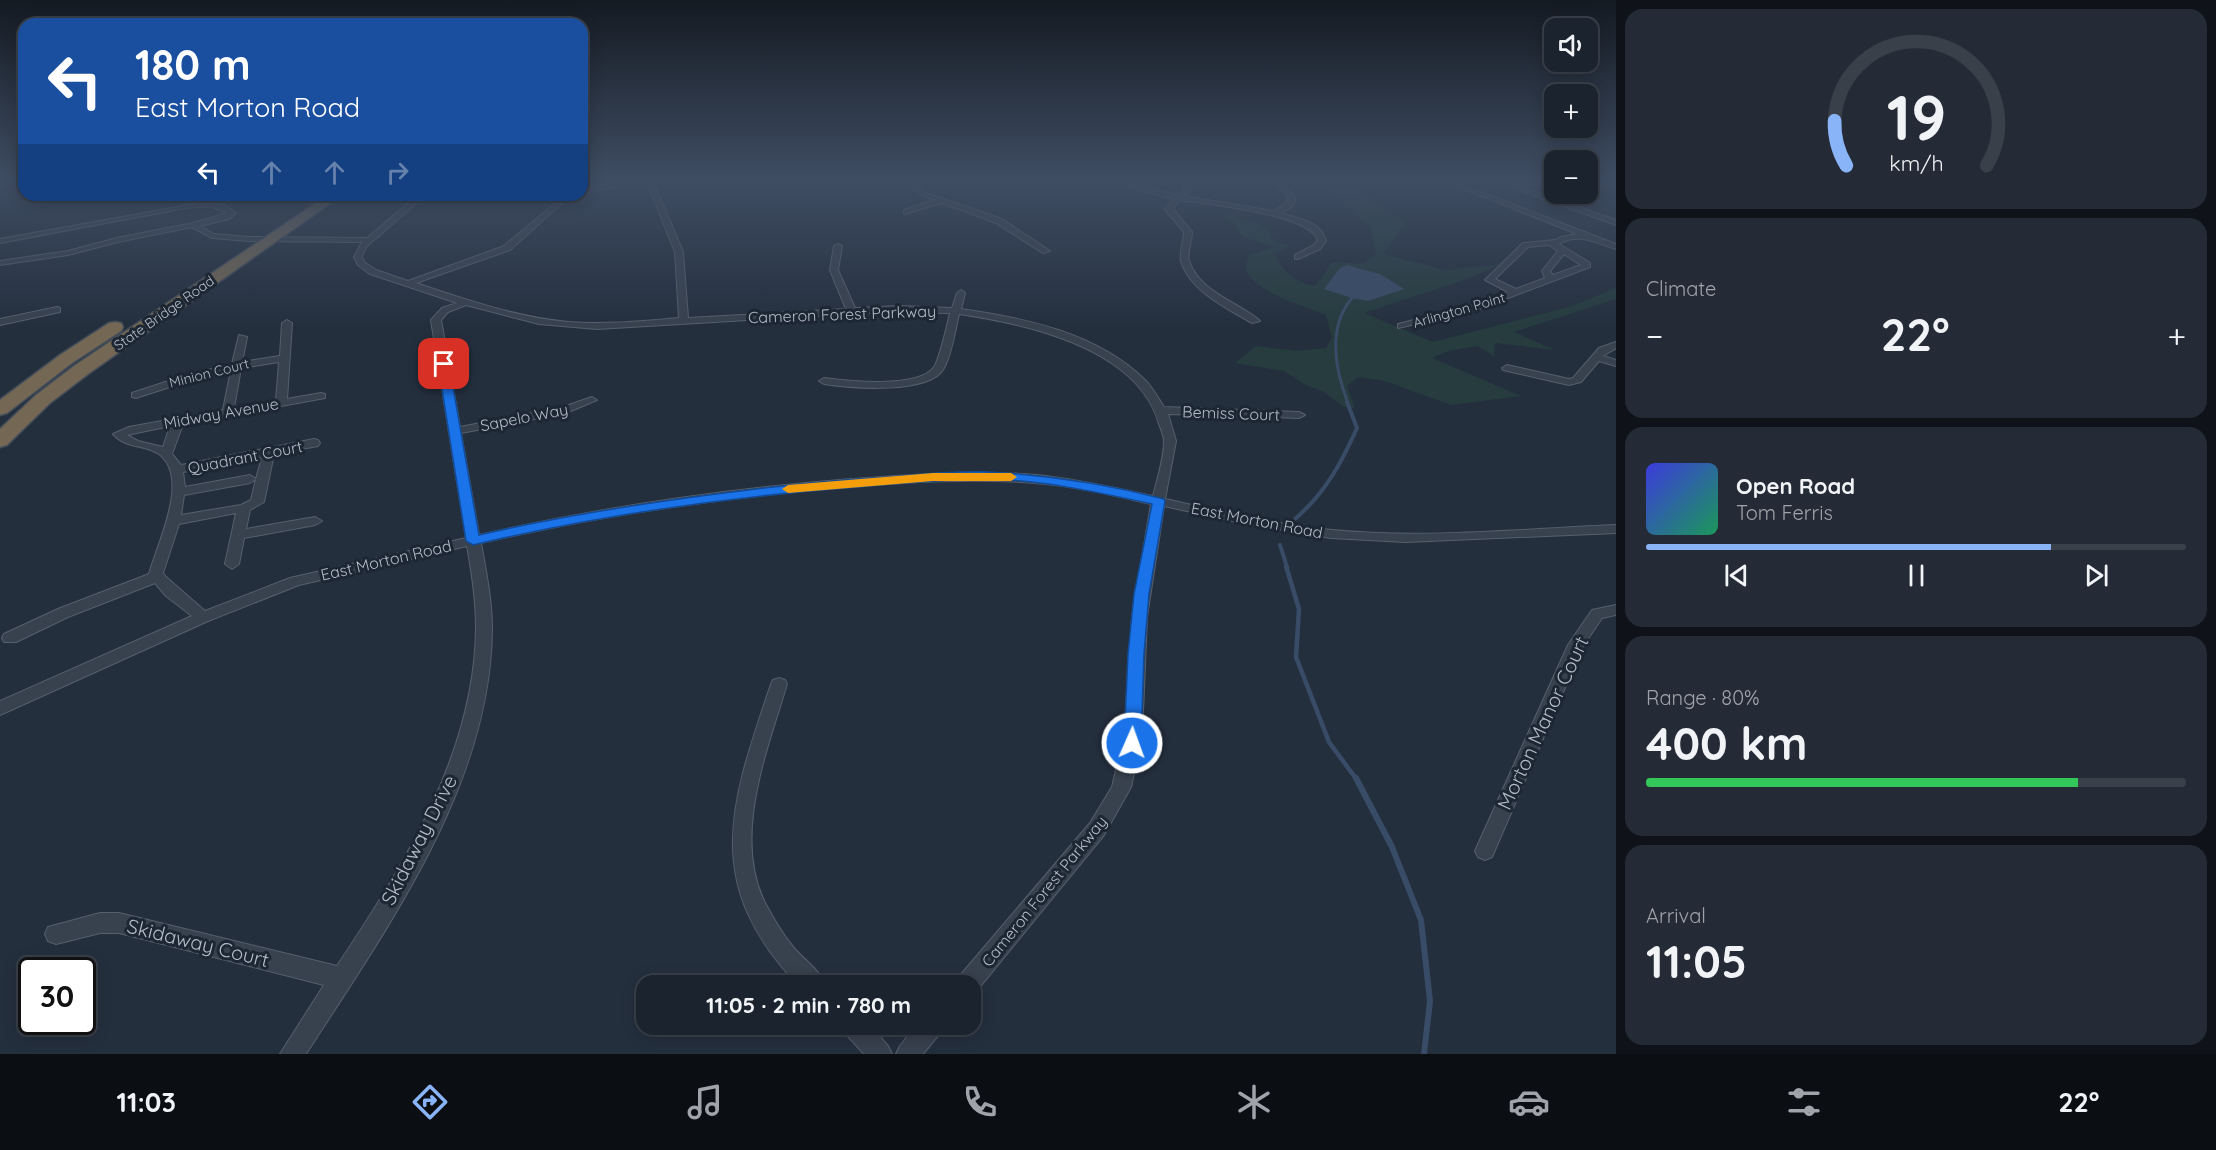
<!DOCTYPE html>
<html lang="en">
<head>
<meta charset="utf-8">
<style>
	:root { --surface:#1b232e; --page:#242b36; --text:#f1f3f6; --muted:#a0a4aa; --line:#39404a; --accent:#8ab4f8 }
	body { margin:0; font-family:Quicksand,sans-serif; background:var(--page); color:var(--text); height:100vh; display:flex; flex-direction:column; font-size:22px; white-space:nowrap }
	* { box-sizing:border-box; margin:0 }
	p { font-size:20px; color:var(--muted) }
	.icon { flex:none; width:33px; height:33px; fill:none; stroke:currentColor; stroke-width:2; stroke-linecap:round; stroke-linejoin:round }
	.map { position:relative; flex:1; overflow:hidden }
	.panel { display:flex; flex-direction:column; gap:9px; padding:9px; background:#0f1319; width:600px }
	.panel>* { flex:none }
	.banner { position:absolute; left:18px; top:18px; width:570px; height:183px; border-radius:18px; box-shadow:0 3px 15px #0003,0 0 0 2px var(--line); background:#1a4fa0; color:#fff; overflow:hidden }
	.controls { position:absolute; left:1544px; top:18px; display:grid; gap:12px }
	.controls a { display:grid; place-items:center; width:54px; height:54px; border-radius:12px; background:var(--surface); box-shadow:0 3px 15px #0003,0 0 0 2px var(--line); font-size:30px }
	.speed { position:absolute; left:18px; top:957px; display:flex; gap:12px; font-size:30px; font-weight:700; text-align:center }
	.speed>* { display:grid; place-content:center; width:78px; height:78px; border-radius:50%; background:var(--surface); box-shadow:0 3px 15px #0003,0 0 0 2px var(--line); line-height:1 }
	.speed .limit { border:3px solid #111; border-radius:9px; background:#fff; color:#111 }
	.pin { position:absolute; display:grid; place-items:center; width:51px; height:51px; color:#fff; margin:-26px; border-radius:12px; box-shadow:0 3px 9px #0006 }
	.me { position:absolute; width:66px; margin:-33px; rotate:2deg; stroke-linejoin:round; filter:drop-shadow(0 0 4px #0008) }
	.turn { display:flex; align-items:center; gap:21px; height:126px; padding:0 18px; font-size:27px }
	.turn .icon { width:78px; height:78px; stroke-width:2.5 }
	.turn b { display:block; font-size:42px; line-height:51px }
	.lanes { display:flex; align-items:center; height:57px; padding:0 18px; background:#0003; justify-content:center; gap:30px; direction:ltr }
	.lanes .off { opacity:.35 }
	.big { font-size:45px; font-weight:700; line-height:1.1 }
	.panel .card { flex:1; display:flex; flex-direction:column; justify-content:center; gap:9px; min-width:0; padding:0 21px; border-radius:18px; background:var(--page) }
	.panel .dial { align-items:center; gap:0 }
	.dial svg { height:156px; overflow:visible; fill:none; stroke:var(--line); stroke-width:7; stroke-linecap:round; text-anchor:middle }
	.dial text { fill:var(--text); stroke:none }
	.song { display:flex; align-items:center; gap:18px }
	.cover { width:72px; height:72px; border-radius:9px; background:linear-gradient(135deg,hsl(240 70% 55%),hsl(150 70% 35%)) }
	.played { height:6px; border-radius:3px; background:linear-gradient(90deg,var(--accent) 75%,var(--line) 75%) }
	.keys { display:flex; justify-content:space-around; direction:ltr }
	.heat { display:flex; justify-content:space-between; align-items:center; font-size:33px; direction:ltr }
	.charge { height:9px; border-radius:4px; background:linear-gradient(90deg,#34c759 80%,var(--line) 0) }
	.trip { position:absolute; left:636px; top:975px; width:345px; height:60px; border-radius:18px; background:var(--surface); box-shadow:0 3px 15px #0003,0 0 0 2px var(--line); font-weight:700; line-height:60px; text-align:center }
	.tab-bar { display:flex; height:96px; justify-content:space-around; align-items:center; background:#0b0e12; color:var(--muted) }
	.tab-bar .icon { width:42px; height:42px }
	.tab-bar .on { color:var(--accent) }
	.tab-bar b { font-size:27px; color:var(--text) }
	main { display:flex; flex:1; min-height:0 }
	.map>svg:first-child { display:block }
	.green { fill:#263c3f }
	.water { fill:#394c67 }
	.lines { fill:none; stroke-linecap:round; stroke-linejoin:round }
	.stream-far3 { stroke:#394c67; stroke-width:3 }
	.stream-far2 { stroke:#394c67; stroke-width:4 }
	.stream-far1 { stroke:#394c67; stroke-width:4.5 }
	.stream { stroke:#394c67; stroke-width:6 }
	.street-casing { stroke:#565f6c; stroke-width:2 }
	.highway-casing { stroke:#434c59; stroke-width:3 }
	.street { fill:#38414e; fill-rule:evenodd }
	.highway { fill:#746855; fill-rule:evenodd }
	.route { fill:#1a73e8; stroke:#114b97; stroke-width:1.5 }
	.slow { fill:#f59e0b }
	.labels { text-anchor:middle; stroke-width:6; stroke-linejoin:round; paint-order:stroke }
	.far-street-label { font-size:14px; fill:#b4bcc9; stroke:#1d2633 }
	.street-label { font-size:16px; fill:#b4bcc9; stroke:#1d2633 }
	.near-street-label { font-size:20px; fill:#b4bcc9; stroke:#1d2633 }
</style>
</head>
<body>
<main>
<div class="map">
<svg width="1616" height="1054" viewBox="0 0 1616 1054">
	<rect width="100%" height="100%" fill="#242f3e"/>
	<!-- green -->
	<path class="green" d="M 1308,178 L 1341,178 L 1406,223 L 1383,254 L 1445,270 L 1502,264 L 1461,281 L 1364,313 L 1433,342 L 1569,307 L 1616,288 L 1616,299 L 1514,332 L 1555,350 L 1495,343 L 1494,356 L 1477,346 L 1449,351 L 1432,358 L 1521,396 L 1451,405 L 1385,381 L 1358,377 L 1347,386 L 1355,408 L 1344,407 L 1324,392 L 1306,385 L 1284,371 L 1235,363 L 1256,346 L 1298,351 L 1326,348 L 1332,337 L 1326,315 C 1307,307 1251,291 1246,269 C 1246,265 1248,259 1249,255 L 1274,247 L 1243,237 L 1235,224 L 1222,215 L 1228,212 L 1239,220 L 1259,223 L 1273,235 L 1271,239 L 1289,246 L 1275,254 C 1282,272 1296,283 1315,286 L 1333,262 L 1363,264 L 1376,254 L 1370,227 L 1334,196 Z"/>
	<!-- water -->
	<path class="water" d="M 1347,265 L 1380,274 L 1404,289 L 1368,301 L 1352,298 L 1324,289 L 1340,268 Z"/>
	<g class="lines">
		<!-- stream-far3 -->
		<path class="stream-far3" d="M 1348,403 C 1335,370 1327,327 1352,298"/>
		<!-- stream-far2 -->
		<path class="stream-far2" d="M 1295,519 C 1325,493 1341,464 1357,428 L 1347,402
			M 1280,545 L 1287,567"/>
		<!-- stream-far1 -->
		<path class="stream-far1" d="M 1286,566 L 1299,609 L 1296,657 L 1329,742 L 1357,780"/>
		<!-- stream -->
		<path class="stream" d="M 1356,778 L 1392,847 L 1421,920 L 1430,1001 L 1424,1054"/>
		<defs>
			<path id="street" d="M 640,178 L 649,178 L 655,186 L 683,252 L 688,318 L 846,309 L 830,270 L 834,246 L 838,244 L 842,246 L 838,270 L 855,308 L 900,306 L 952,308 L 957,293 L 961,290 L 965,293 L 961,309 C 1025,318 1097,333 1145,380 C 1153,388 1158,398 1164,407 L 1299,412 L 1305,415 L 1299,418 L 1168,414 L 1176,441 L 1165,499 C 1220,511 1276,525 1332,530 C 1426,539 1522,529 1616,525 L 1616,533 L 1406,542 L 1331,538 L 1241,523 L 1164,506 L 1147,617 L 1142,736 L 1131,787 L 1104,835 L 974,994 L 970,995 L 970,986 L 955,986 L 958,978 L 1090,823 L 1112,787 L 1124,736 L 1132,617 L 1151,504 C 1113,495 1074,486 1035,483 C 973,478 911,482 849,487 C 725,497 602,515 481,543 C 486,571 492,600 492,629 C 491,785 387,928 306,1054 L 280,1054 L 324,985 L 119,933 L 100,933 L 56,944 L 48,941 L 45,934 L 48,927 L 100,913 L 119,913 L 337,966 C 404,865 475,753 476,628 C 476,600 472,573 467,546 L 299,585 L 208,621 L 0,715 L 0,701 L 192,616 L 166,596 L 155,583 L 68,617 L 16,642 L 4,642 L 2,638 L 4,634 L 58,609 L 149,574 C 157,544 191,478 159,454 C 144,444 126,449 113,434 L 129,427 L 223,410 L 231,370 L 194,379 L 136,398 L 132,397 L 132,393 L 187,375 L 232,364 L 239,335 L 247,337 L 242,362 L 280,356 L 282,323 L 287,320 L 292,323 L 287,399 L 321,393 L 325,394 L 325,398 L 183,424 L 172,454 L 181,465 L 314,439 L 318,440 L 320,443 L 318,446 L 274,454 L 264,502 L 250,510 L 246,529 L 315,517 L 322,521 L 315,525 L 244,538 L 239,564 L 232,569 L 225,564 L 236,513 L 179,524 L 163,573 L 166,577 L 205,611 L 290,578 L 466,538 L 431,320 L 442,308 L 457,303 L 370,274 L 358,265 L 354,257 L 362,242 L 249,241 L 212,238 L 192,227 L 118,242 L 68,255 L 0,265 L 0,261 L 68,251 L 117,238 L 193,223 L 227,213 L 210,206 L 186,208 L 0,243 L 0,239 L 205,202 L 224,205 L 236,213 L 229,219 L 200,226 L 214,234 L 249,237 L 367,238 L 418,195 L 459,196 L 457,199 L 421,199 L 366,247 L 362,257 L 364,262 L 376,270 L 408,281 L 504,246 L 558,201 L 567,195 L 575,195 L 562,203 L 510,250 L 416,283 C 466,300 516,317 568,322 C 605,325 642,321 679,318 L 675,252 L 649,187 L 644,181 L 582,193 L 582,189 ZM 466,305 L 539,324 L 597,329 L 881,312 L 950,313 C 947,325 940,358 934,367 C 918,389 847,381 824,378 L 819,381 L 824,384 C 850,388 930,395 944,368 C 952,353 955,331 959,314 C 1027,324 1138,348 1159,424 C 1161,429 1164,436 1164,442 C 1164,459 1157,479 1153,496 C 1115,488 1076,479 1037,475 C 975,470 913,475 851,479 C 726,489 602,507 479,535 L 461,433 L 566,413 L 597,400 L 592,397 L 563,407 L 460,427 L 441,320 L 448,312 ZM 279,362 L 276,401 L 234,408 L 241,368 ZM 170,426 L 163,447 L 138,441 L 127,435 ZM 262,457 L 256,479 L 250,475 L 185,487 L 183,472 ZM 256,479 L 251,500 L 241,505 L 181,515 L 184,495 L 250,483 Z
				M 910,178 L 916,178 L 919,187 L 926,193 L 1002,219 L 1050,251 L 1043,253 L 996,223 L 942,203 L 904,214 L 904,210 L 935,200 C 922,196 914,193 910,178 Z
				M 1095,178 L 1106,178 L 1177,195 L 1184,190 L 1183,184 L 1176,178 L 1183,178 L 1189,183 L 1190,190 L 1184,196 L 1274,211 L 1284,205 L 1289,197 L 1265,178 L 1272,178 L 1295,196 C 1296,205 1289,209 1281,213 C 1298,219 1321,221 1326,241 L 1320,249 L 1298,259 L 1295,259 L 1295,255 L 1314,245 L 1318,241 C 1312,214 1207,204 1180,200 L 1173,209 L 1192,232 C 1192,241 1187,251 1189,260 C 1198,292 1239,302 1260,321 L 1252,323 C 1228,309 1189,290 1181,261 C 1179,252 1184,241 1184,232 L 1165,209 L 1173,199 Z
				M 1427,178 L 1437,178 L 1486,194 L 1616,244 L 1616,249 C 1596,243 1578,232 1559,244 L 1590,263 L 1590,267 L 1476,310 L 1398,328 L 1398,324 L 1470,306 L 1508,292 L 1485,280 L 1523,243 L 1556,240 L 1561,237 L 1577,234 L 1482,196 ZM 1549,245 L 1558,251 L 1542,271 L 1545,278 L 1516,289 L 1495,279 L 1528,247 ZM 1564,254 L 1581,265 L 1553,275 L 1550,271 Z
				M 1485,178 L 1495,178 L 1512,184 L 1554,178 L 1554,182 L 1517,186 L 1616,220 L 1616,225 Z
				M 1611,178 L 1616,178 L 1616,181 Z
				M 57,307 L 60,308 L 60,312 L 0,325 L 0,319 Z
				M 1616,342 L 1616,348 L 1603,356 L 1616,360 L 1616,366 L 1599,361 L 1581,382 L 1569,385 L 1503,370 L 1502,368 L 1507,365 L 1569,379 L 1573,378 L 1599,348 Z
				M 1616,605 L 1616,615 L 1602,618 L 1583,646 L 1492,857 L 1485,860 L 1478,857 L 1475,851 L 1568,645 L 1592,610 Z
				M 779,678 L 785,680 L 787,684 C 767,751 729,843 769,910 C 776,923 784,936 794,948 C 804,960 820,970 826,986 L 799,986 C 700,883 731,803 771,684 L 773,680 Z
				M 841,1024 L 869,1024 L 888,1046 L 892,1054 L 864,1054 L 844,1032 Z
				M 917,1024 L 944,1024 L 941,1032 L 923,1054 L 896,1054 L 900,1046 Z"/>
			<path id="highway" d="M 328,195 L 342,195 L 88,374 L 50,403 L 7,445 L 0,447 L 0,429 L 36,395 L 74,366 Z
				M 115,322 L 121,323 L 123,327 L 121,331 L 72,363 L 7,413 L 0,415 L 0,400 L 60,355 L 109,323 Z"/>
		</defs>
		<!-- street casing -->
		<use href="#street" class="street-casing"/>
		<!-- highway casing -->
		<use href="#highway" class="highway-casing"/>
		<!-- street -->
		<use href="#street" class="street"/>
		<!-- highway -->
		<use href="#highway" class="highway"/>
	</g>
	<!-- sky -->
	<linearGradient id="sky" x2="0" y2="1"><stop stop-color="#141a22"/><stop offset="0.55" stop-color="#3f4d63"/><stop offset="1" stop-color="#3f4d63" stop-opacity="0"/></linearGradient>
	<rect width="1616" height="326" fill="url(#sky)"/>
	<!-- route -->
	<path class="route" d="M 444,361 L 449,364 L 479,535 C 570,514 656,501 748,490 C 795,484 842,480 889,477 C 922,474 955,471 988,472 C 1048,475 1106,484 1164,499 L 1165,501 L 1149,594 L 1144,654 L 1141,743 L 1139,748 L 1132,750 L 1126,748 L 1124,743 L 1128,654 L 1134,594 L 1152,504 C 1097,492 1042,480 986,479 C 939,479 892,484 845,488 C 720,498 596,516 473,545 L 466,541 L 438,364 Z"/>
	<!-- slow -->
	<path class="slow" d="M 933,473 L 1011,473 L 1017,477 L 1011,481 L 933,481 L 788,493 L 782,489 L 788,485 Z"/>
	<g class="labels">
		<!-- far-street labels -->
		<g class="far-street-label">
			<text transform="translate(1459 310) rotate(-16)" y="5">Arlington Point</text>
			<text transform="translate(164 313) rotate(-35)" y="5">State Bridge Road</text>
			<text transform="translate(209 373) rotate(-14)" y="5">Minion Court</text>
		</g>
		<!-- street labels -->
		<g class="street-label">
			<text transform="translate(842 314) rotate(-2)" y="6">Cameron Forest Parkway</text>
			<text transform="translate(221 413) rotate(-10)" y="6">Midway Avenue</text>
			<text transform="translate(1231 413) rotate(2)" y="6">Bemiss Court</text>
			<text transform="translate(524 417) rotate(-11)" y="6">Sapelo Way</text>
			<text transform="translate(245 457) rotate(-11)" y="6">Quadrant Court</text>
			<text transform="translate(1257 520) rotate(11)" y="6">East Morton Road</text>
			<text transform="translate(386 560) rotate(-13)" y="6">East Morton Road</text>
			<text transform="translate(1044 891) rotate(-51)" y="6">Cameron Forest Parkway</text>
		</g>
		<!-- near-street labels -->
		<g class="near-street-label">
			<text transform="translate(1543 723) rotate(-65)" y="7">Morton Manor Court</text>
			<text transform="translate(419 840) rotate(-63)" y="7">Skidaway Drive</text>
			<text transform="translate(198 943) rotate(14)" y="7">Skidaway Court</text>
		</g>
	</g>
</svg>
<div class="controls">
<a><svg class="icon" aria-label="sound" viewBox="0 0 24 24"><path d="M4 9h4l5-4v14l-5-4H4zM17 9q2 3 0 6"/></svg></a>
<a>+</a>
<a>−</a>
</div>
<div class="speed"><div class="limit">30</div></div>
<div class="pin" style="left:444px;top:364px;background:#d93025"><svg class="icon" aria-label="arrive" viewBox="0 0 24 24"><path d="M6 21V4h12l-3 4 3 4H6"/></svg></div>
<svg class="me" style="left:1132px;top:743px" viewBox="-20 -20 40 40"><circle r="17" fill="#1a73e8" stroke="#fff" stroke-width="3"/><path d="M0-11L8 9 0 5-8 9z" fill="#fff"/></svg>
<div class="trip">11:05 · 2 min · 780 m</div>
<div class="banner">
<div class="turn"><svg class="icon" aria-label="left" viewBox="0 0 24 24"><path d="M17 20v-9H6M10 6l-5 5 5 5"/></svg><div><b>180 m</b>East Morton Road</div></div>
<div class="lanes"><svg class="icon" aria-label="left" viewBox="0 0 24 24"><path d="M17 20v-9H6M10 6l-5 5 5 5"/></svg><svg class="icon off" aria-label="ahead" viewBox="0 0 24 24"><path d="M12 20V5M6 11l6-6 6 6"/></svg><svg class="icon off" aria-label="ahead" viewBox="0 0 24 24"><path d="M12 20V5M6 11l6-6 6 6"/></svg><svg class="icon off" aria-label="right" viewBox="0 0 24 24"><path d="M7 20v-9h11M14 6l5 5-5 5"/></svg></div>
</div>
</div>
<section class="panel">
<div class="card dial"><svg viewBox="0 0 100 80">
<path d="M14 69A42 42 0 1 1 86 69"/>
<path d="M14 69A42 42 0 0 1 8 46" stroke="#8ab4f8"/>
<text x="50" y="56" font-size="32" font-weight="700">19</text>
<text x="50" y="72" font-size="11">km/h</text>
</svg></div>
<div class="card"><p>Climate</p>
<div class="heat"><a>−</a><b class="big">22°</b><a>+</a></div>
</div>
<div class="card">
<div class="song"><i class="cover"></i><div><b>Open Road</b><p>Tom Ferris</p></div></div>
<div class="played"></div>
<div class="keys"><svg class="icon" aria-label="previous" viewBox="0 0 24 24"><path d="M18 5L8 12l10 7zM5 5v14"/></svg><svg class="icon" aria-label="pause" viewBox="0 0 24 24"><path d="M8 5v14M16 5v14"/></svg><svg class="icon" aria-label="next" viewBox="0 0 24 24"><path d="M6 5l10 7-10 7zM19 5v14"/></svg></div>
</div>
<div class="card"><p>Range · 80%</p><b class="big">400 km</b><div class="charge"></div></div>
<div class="card"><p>Arrival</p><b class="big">11:05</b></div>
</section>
</main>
<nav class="tab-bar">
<b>11:03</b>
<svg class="icon on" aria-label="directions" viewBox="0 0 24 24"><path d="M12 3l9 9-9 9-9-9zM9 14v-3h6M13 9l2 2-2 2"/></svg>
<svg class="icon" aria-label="music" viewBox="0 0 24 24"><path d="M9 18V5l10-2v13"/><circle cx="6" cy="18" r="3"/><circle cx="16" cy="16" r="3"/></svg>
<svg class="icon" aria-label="phone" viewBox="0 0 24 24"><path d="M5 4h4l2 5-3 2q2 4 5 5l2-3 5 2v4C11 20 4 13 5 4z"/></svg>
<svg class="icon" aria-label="climate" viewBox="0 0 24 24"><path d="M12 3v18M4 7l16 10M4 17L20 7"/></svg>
<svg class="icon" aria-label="car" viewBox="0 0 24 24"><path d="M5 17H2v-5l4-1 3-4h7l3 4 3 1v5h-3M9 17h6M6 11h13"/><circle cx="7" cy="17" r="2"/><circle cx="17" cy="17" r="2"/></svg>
<svg class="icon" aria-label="filters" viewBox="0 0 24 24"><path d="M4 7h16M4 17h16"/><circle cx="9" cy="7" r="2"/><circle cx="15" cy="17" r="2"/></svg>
<b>22°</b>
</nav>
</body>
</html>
